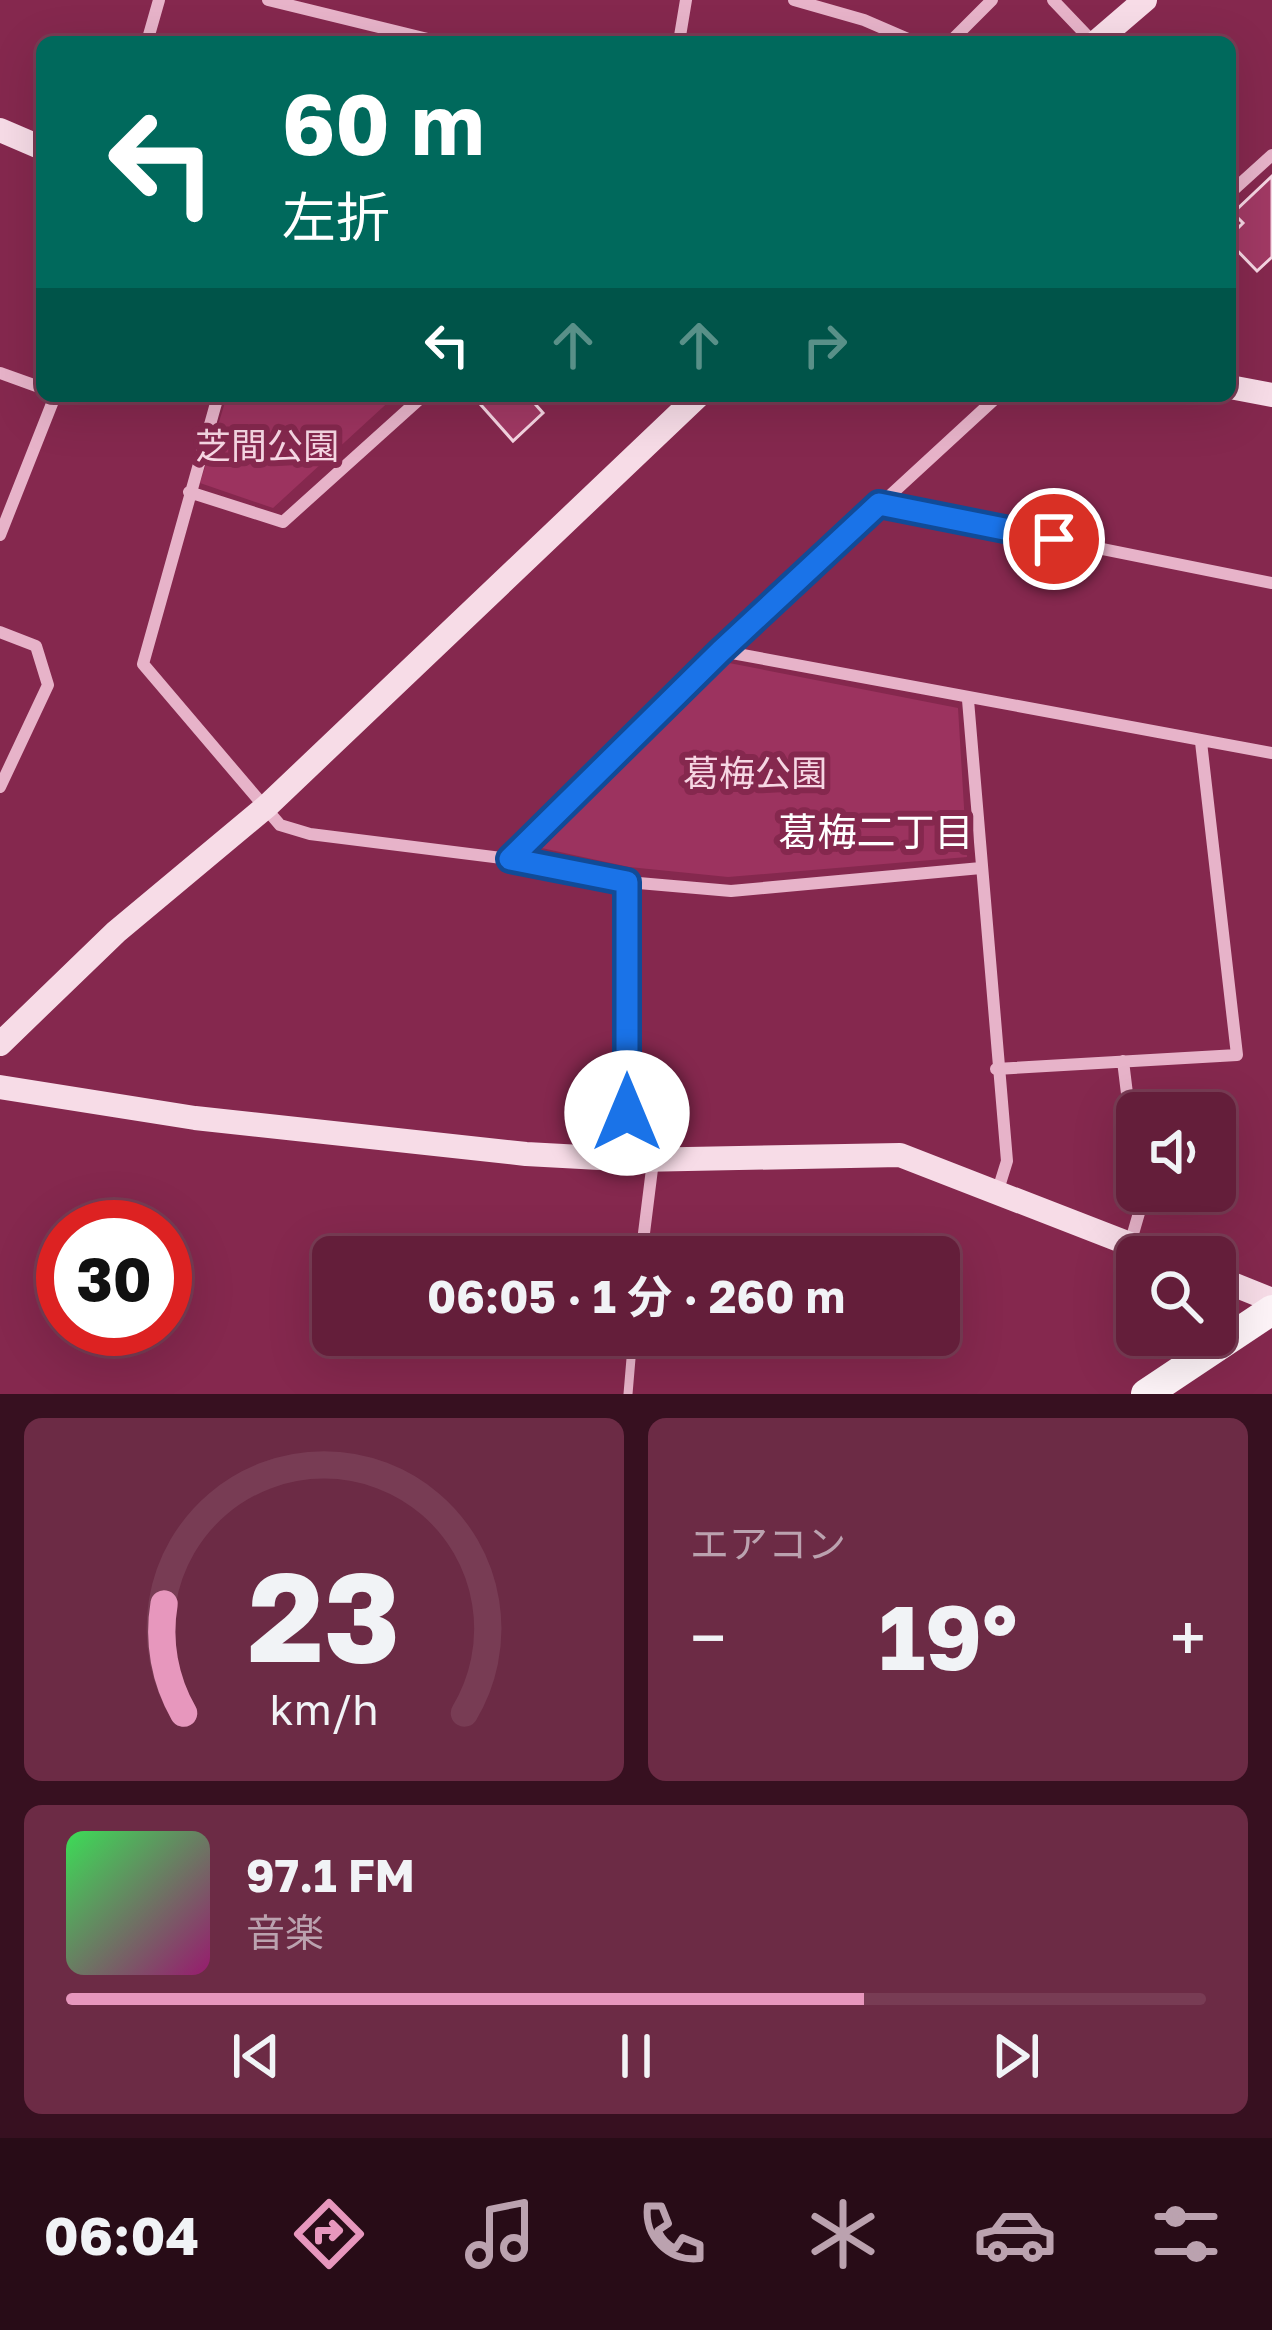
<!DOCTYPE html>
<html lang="ja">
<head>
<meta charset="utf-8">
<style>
	:root { --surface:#641e3a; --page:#6c2b45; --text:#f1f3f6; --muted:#bba2af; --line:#783c54; --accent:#e797bd }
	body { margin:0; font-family:"Golos Text","Noto Sans JP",sans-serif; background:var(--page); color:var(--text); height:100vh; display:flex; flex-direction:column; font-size:45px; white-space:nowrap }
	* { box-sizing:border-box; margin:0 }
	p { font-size:39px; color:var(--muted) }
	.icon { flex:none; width:66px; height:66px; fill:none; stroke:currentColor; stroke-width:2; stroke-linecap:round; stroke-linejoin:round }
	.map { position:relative; height:1394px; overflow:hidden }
	.sheet { display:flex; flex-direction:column; gap:24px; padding:24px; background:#371020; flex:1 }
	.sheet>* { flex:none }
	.guide { position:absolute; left:36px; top:36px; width:1200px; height:366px; border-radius:18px; box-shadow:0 12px 48px #0002,0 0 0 3px var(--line); background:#00695c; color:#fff; overflow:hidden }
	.buttons { position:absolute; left:1116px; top:1092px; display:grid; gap:24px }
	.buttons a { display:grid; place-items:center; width:120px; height:120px; border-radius:18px; background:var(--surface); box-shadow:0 12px 48px #0002,0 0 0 3px var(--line); font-size:60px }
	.speed { position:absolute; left:36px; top:1200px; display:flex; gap:24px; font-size:60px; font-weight:700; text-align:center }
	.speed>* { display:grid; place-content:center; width:156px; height:156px; border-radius:50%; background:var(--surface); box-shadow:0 12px 48px #0002,0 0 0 3px var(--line); line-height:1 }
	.speed .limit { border:18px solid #d22; background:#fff; color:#111 }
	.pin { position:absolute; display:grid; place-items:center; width:102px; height:102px; color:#fff; margin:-51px; border:6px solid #fff; border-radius:50%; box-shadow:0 3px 12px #0007 }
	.me { position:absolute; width:132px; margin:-66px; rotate:0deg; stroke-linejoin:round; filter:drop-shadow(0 0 9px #0008) }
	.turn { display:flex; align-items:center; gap:42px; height:252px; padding:0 48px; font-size:54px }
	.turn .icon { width:156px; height:156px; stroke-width:2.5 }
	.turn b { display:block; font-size:84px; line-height:102px }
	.lanes { display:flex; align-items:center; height:114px; padding:0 48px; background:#0003; justify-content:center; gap:60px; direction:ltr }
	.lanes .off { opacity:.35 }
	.big { font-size:90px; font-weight:700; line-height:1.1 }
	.sheet .tile { flex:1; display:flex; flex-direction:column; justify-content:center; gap:18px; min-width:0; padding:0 42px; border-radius:18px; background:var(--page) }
	.sheet .dial { align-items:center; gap:0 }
	.dial svg { height:312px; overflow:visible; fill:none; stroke:var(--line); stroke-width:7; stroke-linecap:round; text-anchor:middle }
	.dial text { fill:var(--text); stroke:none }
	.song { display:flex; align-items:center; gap:36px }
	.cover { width:144px; height:144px; border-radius:18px; background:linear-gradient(135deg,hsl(130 70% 55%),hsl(320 70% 35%)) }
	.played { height:12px; border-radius:6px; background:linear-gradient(90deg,var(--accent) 70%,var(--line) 70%) }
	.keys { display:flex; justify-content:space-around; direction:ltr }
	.heat { display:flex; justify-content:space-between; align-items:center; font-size:66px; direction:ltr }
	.sheet .tiles { flex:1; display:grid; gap:24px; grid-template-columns:1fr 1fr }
	.tile:last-child { grid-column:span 2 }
	.trip { position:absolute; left:312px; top:1236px; width:648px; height:120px; border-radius:18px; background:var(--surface); box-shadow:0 12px 48px #0002,0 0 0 3px var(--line); font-weight:700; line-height:120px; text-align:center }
	.tabs { display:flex; height:192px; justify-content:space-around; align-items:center; background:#280c17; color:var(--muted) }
	.tabs .icon { width:84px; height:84px }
	.tabs .active { color:var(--accent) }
	.tabs b { font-size:54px; color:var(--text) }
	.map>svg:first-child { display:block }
	.green { fill:#9c335f }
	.building { fill:#a13964; stroke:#f6d6e3; stroke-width:3 }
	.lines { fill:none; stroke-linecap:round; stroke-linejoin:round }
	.lane { stroke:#e7b3c9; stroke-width:9 }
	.street { stroke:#e7b3c9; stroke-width:12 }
	.secondary { stroke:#f7dce7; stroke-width:24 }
	.primary { stroke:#fef4f8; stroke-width:30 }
	.route-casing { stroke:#114b97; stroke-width:30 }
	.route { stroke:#1a73e8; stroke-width:21 }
	.labels { text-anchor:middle; stroke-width:12; stroke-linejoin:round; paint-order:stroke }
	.park-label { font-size:36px; fill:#f6d6e3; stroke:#85284e }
	.neighbourhood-label { font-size:39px; fill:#fff; stroke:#85284e }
</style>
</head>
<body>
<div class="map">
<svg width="1272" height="1394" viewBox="0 0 1272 1394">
	<rect width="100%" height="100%" fill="#85284e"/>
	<!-- green -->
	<path class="green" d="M 227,396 L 395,396 L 273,508 L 200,483 Z
		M 724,662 L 958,708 L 967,857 L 728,877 L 629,867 L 537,847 Z"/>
	<!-- building -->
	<path class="building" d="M 1272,176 L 1272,257 L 1257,271 L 1230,243 L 1230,236 L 1243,223 L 1233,213 Z
		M 473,396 L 528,396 L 543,413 L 513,441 Z"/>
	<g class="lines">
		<!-- lane -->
		<path class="lane" d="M 628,1394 L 633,1335"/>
		<!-- street -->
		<path class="street" d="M 268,0 L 440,42
			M 794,0 L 864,20 L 915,42
			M 1053,0 L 1093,42
			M 147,42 L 159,0
			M 679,42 L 686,0
			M 950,42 L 992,0
			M 1230,193 L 1272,155
			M 0,373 L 42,388
			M 218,396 L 143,664 L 280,825 L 310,834 L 510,859 L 627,882 L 731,891 L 981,868
			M 189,492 L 283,522 L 423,396
			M 879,504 L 1272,583
			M 0,535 L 55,396
			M 0,632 L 36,646 L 48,685 L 0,787
			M 721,651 L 1272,753
			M 968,700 L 1007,1161 L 998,1190
			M 510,859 L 721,651 L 998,396
			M 1123,1061 L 1137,1175
			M 996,1069 L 1237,1055 L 1201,742
			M 627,1159 L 627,882
			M 1130,1244 L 1141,1206 L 1139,1191
			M 641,1257 L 653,1161"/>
		<!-- secondary -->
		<path class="secondary" d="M 1096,42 L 1145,0
			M 0,130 L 42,148
			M 1230,387 L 1272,395
			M 0,1044 L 116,932 L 267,806 L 698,396
			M 0,1087 L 195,1118 L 526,1154 L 637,1160 L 900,1155 L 1163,1257
			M 1215,1277 L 1272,1300"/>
		<!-- primary -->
		<path class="primary" d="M 1146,1394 L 1272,1310"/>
	</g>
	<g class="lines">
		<defs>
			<path id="route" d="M 627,1113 L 627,882 L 510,859 L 721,651 L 879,504 L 1054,539"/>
		</defs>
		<!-- route casing -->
		<use href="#route" class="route-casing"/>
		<!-- route -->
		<use href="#route" class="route"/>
	</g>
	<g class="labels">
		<!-- park labels -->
		<g class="park-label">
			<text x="267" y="459">芝間公園</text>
			<text x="755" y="786">葛梅公園</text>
		</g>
		<!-- neighbourhood labels -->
		<g class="neighbourhood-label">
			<text x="876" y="846">葛梅二丁目</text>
		</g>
	</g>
</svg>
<div class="buttons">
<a><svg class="icon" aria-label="sound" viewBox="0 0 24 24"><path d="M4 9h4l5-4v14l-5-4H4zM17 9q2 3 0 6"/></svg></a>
<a><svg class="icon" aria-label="search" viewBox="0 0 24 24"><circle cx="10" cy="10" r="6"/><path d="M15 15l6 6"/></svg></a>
</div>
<div class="speed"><div class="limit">30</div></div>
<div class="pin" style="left:1054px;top:539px;background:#d93025"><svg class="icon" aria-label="arrive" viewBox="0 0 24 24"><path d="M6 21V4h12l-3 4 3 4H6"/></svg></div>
<svg class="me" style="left:627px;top:1113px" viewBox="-20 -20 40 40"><circle r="19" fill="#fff"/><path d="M0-13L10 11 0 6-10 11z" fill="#1a73e8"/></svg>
<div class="trip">06:05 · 1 分 · 260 m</div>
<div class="guide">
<div class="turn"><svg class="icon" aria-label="left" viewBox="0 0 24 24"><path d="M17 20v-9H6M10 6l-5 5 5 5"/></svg><div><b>60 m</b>左折</div></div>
<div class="lanes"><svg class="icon" aria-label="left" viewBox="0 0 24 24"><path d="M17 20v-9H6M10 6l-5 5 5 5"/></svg><svg class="icon off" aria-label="ahead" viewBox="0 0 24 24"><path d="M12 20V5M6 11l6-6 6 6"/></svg><svg class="icon off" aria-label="ahead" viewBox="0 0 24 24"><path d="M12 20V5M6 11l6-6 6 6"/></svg><svg class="icon off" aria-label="right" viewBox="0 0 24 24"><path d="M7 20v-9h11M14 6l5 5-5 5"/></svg></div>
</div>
</div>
<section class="sheet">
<div class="tiles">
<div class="tile dial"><svg viewBox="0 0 100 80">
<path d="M14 69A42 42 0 1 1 86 69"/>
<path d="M14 69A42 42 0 0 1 9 41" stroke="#e797bd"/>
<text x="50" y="56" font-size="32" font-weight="700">23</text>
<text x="50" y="72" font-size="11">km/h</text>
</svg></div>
<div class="tile"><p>エアコン</p>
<div class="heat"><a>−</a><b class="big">19°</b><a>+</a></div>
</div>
<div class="tile">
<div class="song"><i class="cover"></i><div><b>97.1 FM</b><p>音楽</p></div></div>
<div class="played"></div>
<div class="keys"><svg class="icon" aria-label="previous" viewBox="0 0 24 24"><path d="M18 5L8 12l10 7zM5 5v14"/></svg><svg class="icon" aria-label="pause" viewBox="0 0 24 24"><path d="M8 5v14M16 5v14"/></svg><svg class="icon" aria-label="next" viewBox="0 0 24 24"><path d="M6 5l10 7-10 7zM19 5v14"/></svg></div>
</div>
</div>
</section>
<nav class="tabs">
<b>06:04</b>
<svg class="icon active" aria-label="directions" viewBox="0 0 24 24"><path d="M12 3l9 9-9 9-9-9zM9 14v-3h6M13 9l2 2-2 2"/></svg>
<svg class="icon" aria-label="music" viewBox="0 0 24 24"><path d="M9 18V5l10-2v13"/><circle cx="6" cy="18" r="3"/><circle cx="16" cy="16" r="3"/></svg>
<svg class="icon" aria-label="phone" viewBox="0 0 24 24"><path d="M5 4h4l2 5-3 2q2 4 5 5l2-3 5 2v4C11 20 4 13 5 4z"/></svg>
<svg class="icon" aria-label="climate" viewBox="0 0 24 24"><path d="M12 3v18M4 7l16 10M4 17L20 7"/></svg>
<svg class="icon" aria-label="car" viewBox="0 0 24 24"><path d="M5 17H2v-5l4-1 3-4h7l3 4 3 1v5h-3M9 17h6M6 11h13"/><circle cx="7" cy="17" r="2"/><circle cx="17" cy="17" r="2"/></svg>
<svg class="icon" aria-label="filters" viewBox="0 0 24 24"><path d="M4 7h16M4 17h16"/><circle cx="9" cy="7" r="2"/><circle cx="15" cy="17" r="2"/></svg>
</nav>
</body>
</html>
